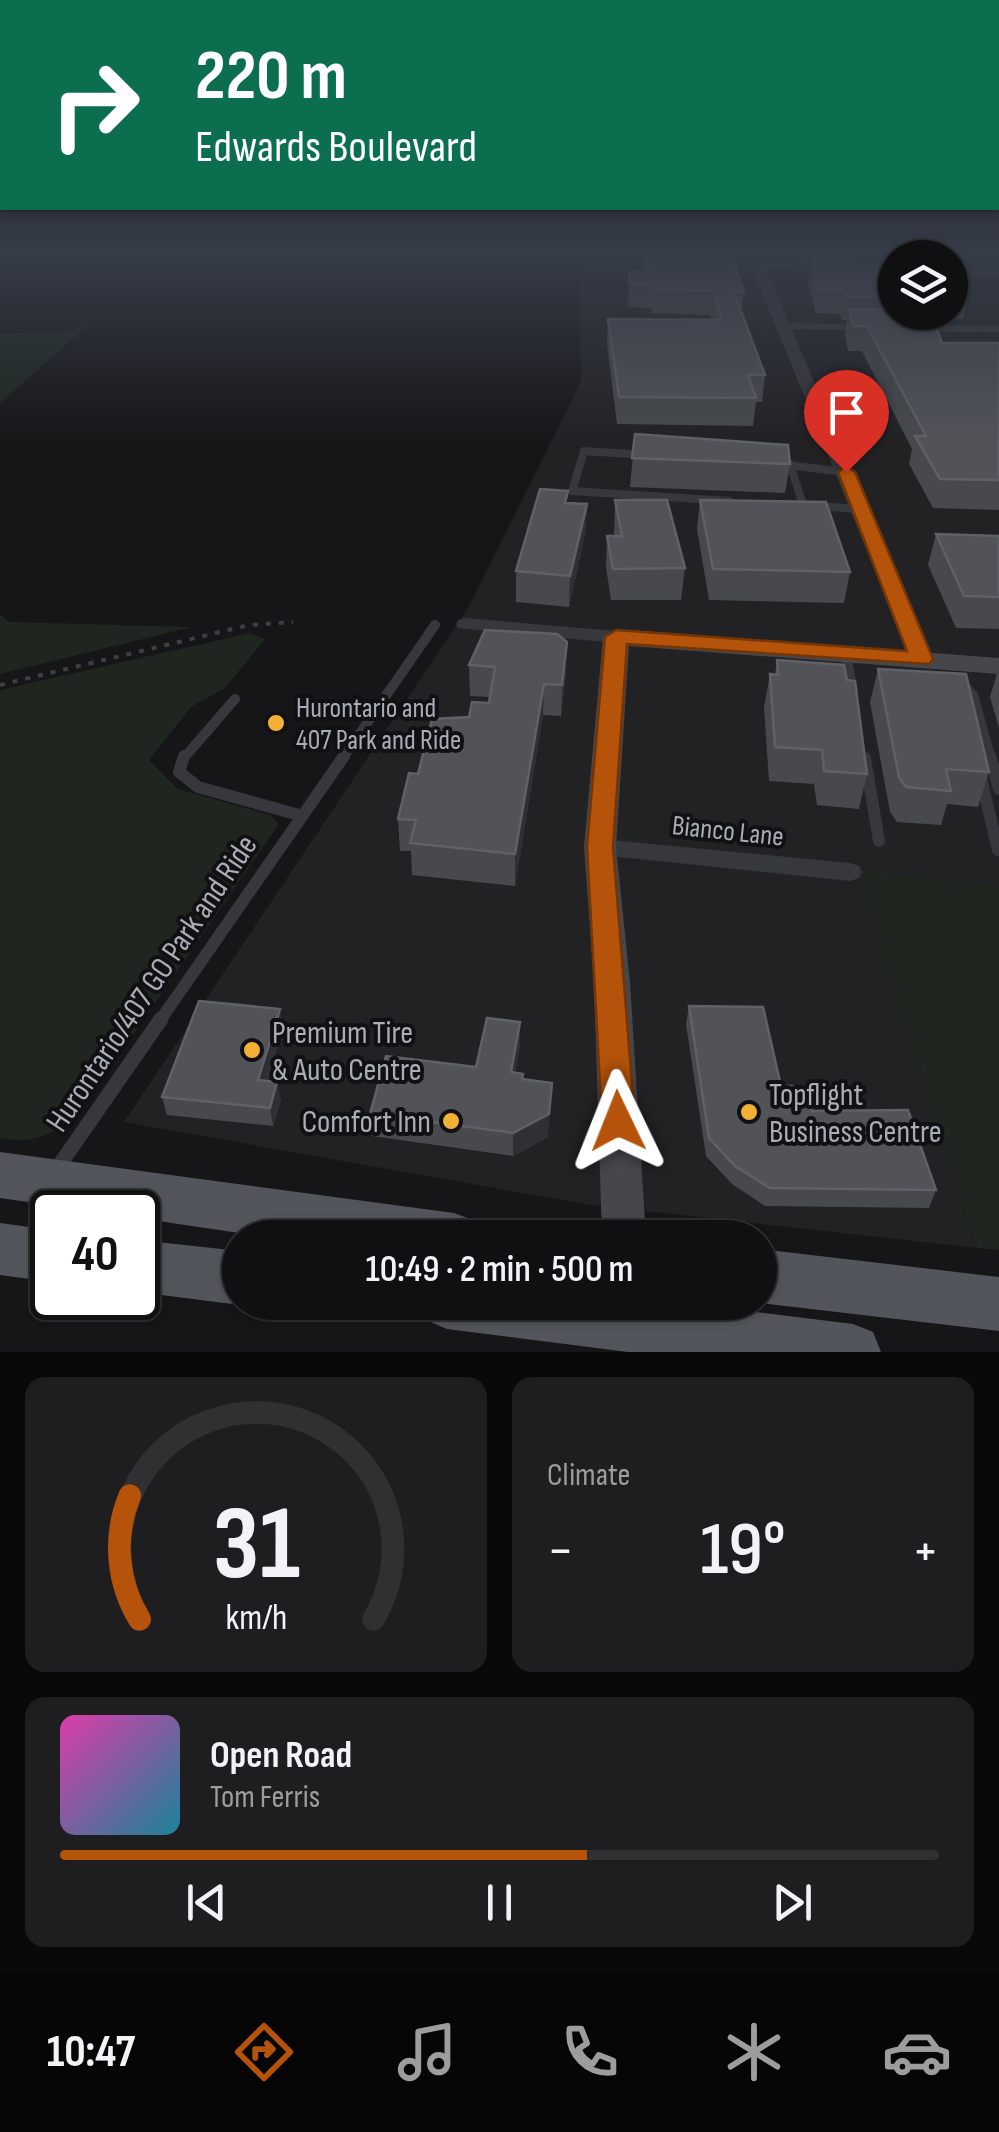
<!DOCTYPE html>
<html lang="en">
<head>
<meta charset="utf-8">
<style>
	:root { --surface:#101012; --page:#1e1e20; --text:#f1f3f6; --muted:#9c9d9f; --line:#303032; --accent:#b45309 }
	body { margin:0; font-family:"Sofia Sans Condensed",sans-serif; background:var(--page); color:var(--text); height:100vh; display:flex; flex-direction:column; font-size:38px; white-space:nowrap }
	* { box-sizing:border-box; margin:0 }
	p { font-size:32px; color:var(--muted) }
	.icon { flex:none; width:55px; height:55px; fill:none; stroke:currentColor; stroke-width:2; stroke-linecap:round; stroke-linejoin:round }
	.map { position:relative; height:1352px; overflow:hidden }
	.drawer { display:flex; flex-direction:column; gap:25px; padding:25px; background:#09090a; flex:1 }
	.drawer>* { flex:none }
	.guide { position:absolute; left:0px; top:0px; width:1000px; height:210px; box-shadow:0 2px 8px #0004,0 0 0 2px var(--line); background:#0b6e4f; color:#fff; overflow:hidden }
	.buttons { position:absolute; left:878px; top:240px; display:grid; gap:20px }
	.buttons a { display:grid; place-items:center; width:90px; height:90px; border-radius:50%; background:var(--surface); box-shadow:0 2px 8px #0004,0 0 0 2px var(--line); font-size:50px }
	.speed { position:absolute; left:30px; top:1190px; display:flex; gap:20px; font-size:50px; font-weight:700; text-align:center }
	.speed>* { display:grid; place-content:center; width:130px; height:130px; border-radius:50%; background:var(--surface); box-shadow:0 2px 8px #0004,0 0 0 2px var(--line); line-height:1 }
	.speed .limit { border:5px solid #111; border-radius:15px; background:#fff; color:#111 }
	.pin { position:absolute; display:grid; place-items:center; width:85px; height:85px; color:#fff; margin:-102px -42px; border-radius:50% 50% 50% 0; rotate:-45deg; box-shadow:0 0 10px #0007 }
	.pin .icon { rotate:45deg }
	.me { position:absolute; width:110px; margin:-55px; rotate:358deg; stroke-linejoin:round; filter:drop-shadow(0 0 8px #0008) }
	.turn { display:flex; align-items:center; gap:35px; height:210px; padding:0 30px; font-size:45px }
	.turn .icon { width:130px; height:130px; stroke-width:2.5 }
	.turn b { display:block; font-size:70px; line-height:85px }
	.big { font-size:75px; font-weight:600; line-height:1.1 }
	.drawer .tile { flex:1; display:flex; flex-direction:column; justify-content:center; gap:15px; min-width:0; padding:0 35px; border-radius:20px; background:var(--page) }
	.drawer .dial { align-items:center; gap:0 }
	.dial svg { height:260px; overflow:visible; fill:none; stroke:var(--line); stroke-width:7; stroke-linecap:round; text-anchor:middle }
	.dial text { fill:var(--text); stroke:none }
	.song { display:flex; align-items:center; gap:30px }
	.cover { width:120px; height:120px; border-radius:15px; background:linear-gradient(135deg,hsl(320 70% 55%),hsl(190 70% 35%)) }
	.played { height:10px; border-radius:5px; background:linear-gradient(90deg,var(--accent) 60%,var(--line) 60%) }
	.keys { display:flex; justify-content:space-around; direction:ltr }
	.heat { display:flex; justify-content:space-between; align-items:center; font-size:55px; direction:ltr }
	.drawer .tiles { flex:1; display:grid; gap:25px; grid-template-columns:1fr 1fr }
	.tile:last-child { grid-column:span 2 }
	.trip { position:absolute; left:222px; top:1220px; width:555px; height:100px; border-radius:50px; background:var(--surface); box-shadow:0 2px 8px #0004,0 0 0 2px var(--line); font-weight:600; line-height:100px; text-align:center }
	.menu { display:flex; height:160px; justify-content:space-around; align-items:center; background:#060607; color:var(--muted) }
	.menu .icon { width:70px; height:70px }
	.menu .on { color:var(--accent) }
	.menu b { font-size:45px; color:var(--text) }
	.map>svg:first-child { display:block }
	.built { fill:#222225; fill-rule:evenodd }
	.green { fill:#1e261f }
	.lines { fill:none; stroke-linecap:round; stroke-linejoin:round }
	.path { stroke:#3d3f44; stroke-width:4; stroke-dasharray:5 8; stroke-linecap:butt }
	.lane-far4 { stroke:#37383d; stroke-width:6 }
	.lane-far3 { stroke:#37383d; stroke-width:8 }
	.lane-far2 { stroke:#37383d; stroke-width:10 }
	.lane-far1 { stroke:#37383d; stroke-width:12 }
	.lane { stroke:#37383d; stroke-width:15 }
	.street { fill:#37383d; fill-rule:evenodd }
	.secondary { fill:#45474d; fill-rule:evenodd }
	.primary { fill:#53555c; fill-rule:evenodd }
	.wall { fill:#47494d }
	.shaded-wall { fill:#2f3033 }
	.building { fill:#525359; stroke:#5f6168; stroke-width:2.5 }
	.route { fill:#b45309; stroke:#753606; stroke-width:2.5 }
	.poi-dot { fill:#f2b134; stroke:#111113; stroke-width:4 }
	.labels { text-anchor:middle; stroke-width:8; stroke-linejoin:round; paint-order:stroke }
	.poi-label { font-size:28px; fill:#a8adb8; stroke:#111113; text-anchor:start }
	.street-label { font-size:28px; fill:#a8adb8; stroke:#111113 }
	.near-street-label { font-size:32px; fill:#a8adb8; stroke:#111113 }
	.near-poi-label { font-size:32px; fill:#a8adb8; stroke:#111113; text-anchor:start }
</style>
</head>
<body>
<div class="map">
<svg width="999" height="1352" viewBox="0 0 999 1352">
	<rect width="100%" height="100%" fill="#161618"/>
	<!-- built -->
	<path class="built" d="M 579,254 L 721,254 L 723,264 L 789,271 L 783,259 L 769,254 L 999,254 L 999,887 L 860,871 L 977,1248 L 590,1205 L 124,1122 L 469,606 L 581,382 ZM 895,258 L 950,258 L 950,312 L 895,312 Z"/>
	<!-- green -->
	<path class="green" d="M 90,322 L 78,334 L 0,403 L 0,334 L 67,331 Z
		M 0,614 L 9,622 L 192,627 L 0,674 Z
		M 250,633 L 265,639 L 224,689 L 192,706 L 149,760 L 178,789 L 270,815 L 279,824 L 83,1107 C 57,1135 37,1144 0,1138 L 0,690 Z
		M 859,870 L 999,887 L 999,1250 L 977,1248 Z"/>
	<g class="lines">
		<!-- path -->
		<path class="path" d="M 0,685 L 249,625 L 293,622"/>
		<!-- lane-far4 -->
		<path class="lane-far4" d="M 728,254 L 754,265 L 820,267
			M 950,272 L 999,273
			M 784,326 L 858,327
			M 925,328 L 999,329"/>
		<!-- lane-far3 -->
		<path class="lane-far3" d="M 646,455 L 584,451 L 572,491 L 730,501
			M 778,464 L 846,472
			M 790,464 L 803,505
			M 817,506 L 860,509"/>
		<!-- lane-far2 -->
		<path class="lane-far2" d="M 846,654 L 853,692
			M 964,685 L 973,695 L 991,759
			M 183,759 L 235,699
			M 342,759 L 435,625"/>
		<!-- lane-far1 -->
		<path class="lane-far1" d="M 184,756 L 179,772 L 198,787 L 299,815
			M 990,756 L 999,789
			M 865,758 L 879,841
			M 981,778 L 998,850
			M 159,1022 L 344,756"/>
		<!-- lane -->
		<path class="lane" d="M 56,1170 L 161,1019"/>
		<!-- street -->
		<path class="street" d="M 750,263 L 758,263 L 768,273 L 931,659 L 928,663 L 921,665 L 911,659 Z
			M 465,618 L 616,631 L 626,637 L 616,643 L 458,628 L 456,624 L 458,620 Z
			M 600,839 L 850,863 L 859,866 L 862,872 L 859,878 L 850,881 L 600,855 L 592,853 L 588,847 L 592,841 Z"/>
		<!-- secondary -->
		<path class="secondary" d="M 616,629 L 999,658 L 999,674 L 629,646 L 616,847 L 630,982 L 646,1238 L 602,1238 L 594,982 L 584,847 L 603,637 Z"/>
		<!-- primary -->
		<path class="primary" d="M 0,1152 L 454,1213 L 473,1220 L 480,1238 L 273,1238 L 138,1218 L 138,1212 L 99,1212 L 0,1198 Z
			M 0,1223 L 52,1230 L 52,1282 L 0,1275 Z
			M 138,1240 L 240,1251 L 240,1302 L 246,1302 L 240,1305 L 138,1292 Z
			M 760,1249 L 999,1277 L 999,1331 L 760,1303 Z
			M 420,1302 L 677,1302 L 853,1324 L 873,1332 L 881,1352 L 628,1352 L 447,1329 L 428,1321 Z"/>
	</g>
	<!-- wall -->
	<path class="wall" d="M 643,254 L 731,254 L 744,292 L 741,312 L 765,375 L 762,402 L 756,402 L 753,426 L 617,424 L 607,344 L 608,319 L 712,320 L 710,315 L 651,313 L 652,308 L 628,307 L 630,271 L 642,271 Z
		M 817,254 L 845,263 L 895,265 L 895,312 L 950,312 L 950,267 L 968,295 L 963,319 L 932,318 L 942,343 L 999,343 L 999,510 L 933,508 L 909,464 L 912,449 L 862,351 L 848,351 L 845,334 L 847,320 L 842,320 L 840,314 L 816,313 L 808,281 L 812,258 L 816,259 Z
		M 635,434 L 790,464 L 785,493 L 630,487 Z
		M 615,500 L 685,568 L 681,600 L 611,600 L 606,567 L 607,536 L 614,536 Z
		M 700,500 L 850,572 L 844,603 L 709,600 L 697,529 Z
		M 587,504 L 585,534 L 569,607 L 516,602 L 516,571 Z
		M 936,534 L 999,536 L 999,629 L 956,628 L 928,565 Z
		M 777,660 L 867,774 L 859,809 L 817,805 L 814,784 L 769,781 L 764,707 L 770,674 L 775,675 Z
		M 469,665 L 566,673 L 561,716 L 543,715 L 515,886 L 412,875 L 411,851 L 400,851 L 398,819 L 418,774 L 469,717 L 489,703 L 490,697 L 470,696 Z
		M 999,667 L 999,728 L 990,697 Z
		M 878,669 L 989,772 L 978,807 L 947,804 L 941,825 L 897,822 L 890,812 L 870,702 Z
		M 689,1006 L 781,1086 L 812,1111 L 936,1190 L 929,1208 L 765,1206 L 732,1184 L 706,1156 L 686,1024 Z
		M 520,1022 L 520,1045 L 515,1072 L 523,1080 L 548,1137 L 513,1156 L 372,1136 L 370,1114 L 476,1067 Z
		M 283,1027 L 267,1081 L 281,1100 L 273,1126 L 167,1115 L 162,1097 Z"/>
	<!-- shaded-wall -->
	<path class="shaded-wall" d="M 587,504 L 585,534 L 569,607 L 570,576 Z
		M 567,642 L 566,673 L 561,716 L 562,685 Z
		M 544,684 L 543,715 L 515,886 L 515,854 Z
		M 280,1009 L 283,1027 L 261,1098 L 258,1080 Z
		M 520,1022 L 520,1045 L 511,1095 L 511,1072 Z
		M 277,1082 L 281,1100 L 273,1126 L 270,1108 Z
		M 552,1083 L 548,1137 L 513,1156 L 513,1133 Z"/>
	<!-- building -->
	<path class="building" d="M 646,254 L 731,254 L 744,292 L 734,292 L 765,375 L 748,375 L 756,398 L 619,397 L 608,319 L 722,320 L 713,291 L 653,289 L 654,285 L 629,283 L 630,271 L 652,272 Z
		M 817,254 L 842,255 L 845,263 L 895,265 L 895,296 L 846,296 L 844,290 L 820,290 L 812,258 L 818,259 Z
		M 950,267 L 953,267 L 968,295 L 950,295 Z
		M 849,309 L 895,310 L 895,312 L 930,312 L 942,343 L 999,343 L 999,480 L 940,479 L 915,436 L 926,436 L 867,326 L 853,326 Z
		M 635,434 L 788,445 L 790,464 L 632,458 Z
		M 540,489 L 568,491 L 565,503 L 587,504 L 570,576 L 516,571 Z
		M 615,500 L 667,500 L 685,568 L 613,569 L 607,536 L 622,536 Z
		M 700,500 L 826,502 L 850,572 L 713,569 Z
		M 936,534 L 999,536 L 999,597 L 964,596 Z
		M 485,630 L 557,634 L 567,642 L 562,685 L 544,684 L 515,854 L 410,843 L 416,820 L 398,819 L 409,773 L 418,774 L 432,719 L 469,717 L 472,702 L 489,703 L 495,667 L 469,665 Z
		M 777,660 L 844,665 L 847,680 L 855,681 L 867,774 L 824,771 L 822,750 L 775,747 L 770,674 L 778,675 Z
		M 878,669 L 966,674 L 989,772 L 946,769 L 951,791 L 906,787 L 899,777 Z
		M 199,1001 L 280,1009 L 258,1080 L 277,1082 L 270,1108 L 162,1097 Z
		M 689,1006 L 763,1007 L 781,1086 L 794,1086 L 811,1101 L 812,1111 L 908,1110 L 936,1190 L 770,1188 L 735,1166 L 709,1138 Z
		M 487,1018 L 520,1022 L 511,1072 L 523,1074 L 522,1079 L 552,1083 L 549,1114 L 513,1133 L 370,1114 L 386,1056 L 476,1067 Z"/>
	<!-- sky -->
	<linearGradient id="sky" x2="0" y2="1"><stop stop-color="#0c0c0d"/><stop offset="0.57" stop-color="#363c48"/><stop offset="1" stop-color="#363c48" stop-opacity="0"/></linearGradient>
	<rect width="999" height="443" fill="url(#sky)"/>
	<!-- route -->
	<path class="route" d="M 846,467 L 855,472 L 933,659 L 929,664 L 627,644 L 613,847 L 635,1121 L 630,1132 L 618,1136 L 607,1132 L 602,1121 L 587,847 L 605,637 L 616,630 L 907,651 L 838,472 Z"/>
	<!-- markers -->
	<g class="poi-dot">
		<circle cx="276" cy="723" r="10"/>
		<circle cx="252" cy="1050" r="10"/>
		<circle cx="749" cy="1112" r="10"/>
		<circle cx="451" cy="1121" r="10"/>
	</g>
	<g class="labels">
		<!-- poi labels -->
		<g class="poi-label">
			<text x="296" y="717">Hurontario and<tspan x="296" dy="32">407 Park and Ride</tspan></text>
		</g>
		<!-- street labels -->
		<g class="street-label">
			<text transform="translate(728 830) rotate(6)" y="10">Bianco Lane</text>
		</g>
		<!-- near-street labels -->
		<g class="near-street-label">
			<text transform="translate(151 983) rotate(-56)" y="11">Hurontario/407 GO Park and Ride</text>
		</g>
		<!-- near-poi labels -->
		<g class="near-poi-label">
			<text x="272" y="1043">Premium Tire<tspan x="272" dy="37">&amp; Auto Centre</tspan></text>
			<text x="769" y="1105">Topflight<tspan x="769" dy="37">Business Centre</tspan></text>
			<text x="431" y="1132" text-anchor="end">Comfort Inn</text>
		</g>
	</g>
</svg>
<div class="buttons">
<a><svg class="icon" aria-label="layers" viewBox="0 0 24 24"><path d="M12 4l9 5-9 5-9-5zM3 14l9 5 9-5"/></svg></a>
</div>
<div class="speed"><div class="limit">40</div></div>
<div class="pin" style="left:846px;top:472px;background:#d93025"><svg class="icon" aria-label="arrive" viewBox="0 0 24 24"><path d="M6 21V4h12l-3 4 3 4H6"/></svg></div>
<svg class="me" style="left:618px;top:1121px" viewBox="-20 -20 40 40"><path d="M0-17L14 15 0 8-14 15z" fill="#b45309" stroke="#fff" stroke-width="4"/></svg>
<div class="trip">10:49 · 2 min · 500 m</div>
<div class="guide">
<div class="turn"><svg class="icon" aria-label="right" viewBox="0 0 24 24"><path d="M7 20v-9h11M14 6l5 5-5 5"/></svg><div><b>220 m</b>Edwards Boulevard</div></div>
</div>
</div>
<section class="drawer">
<div class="tiles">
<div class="tile dial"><svg viewBox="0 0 100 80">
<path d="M14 69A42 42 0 1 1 86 69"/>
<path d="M14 69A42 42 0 0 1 11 31" stroke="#b45309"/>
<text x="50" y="56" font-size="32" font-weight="700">31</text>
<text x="50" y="72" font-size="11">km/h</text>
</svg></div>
<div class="tile"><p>Climate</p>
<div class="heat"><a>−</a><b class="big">19°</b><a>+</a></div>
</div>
<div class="tile">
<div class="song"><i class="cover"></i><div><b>Open Road</b><p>Tom Ferris</p></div></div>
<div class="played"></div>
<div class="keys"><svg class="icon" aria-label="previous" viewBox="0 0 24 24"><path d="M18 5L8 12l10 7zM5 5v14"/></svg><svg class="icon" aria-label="pause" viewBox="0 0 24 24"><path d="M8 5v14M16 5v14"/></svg><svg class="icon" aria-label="next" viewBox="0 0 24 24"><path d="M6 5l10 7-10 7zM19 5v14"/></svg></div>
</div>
</div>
</section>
<nav class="menu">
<b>10:47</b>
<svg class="icon on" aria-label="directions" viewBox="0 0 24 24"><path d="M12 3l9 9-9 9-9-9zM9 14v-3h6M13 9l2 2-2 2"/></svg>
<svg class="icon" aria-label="music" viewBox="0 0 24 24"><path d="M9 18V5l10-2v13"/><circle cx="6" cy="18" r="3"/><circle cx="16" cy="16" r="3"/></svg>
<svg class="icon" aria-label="phone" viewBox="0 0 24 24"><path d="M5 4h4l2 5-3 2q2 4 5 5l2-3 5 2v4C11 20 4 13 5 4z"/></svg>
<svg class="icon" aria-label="climate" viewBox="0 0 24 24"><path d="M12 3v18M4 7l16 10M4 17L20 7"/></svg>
<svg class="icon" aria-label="car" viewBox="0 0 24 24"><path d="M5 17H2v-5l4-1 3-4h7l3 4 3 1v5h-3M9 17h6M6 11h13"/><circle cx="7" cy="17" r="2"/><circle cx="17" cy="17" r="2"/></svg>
</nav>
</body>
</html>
